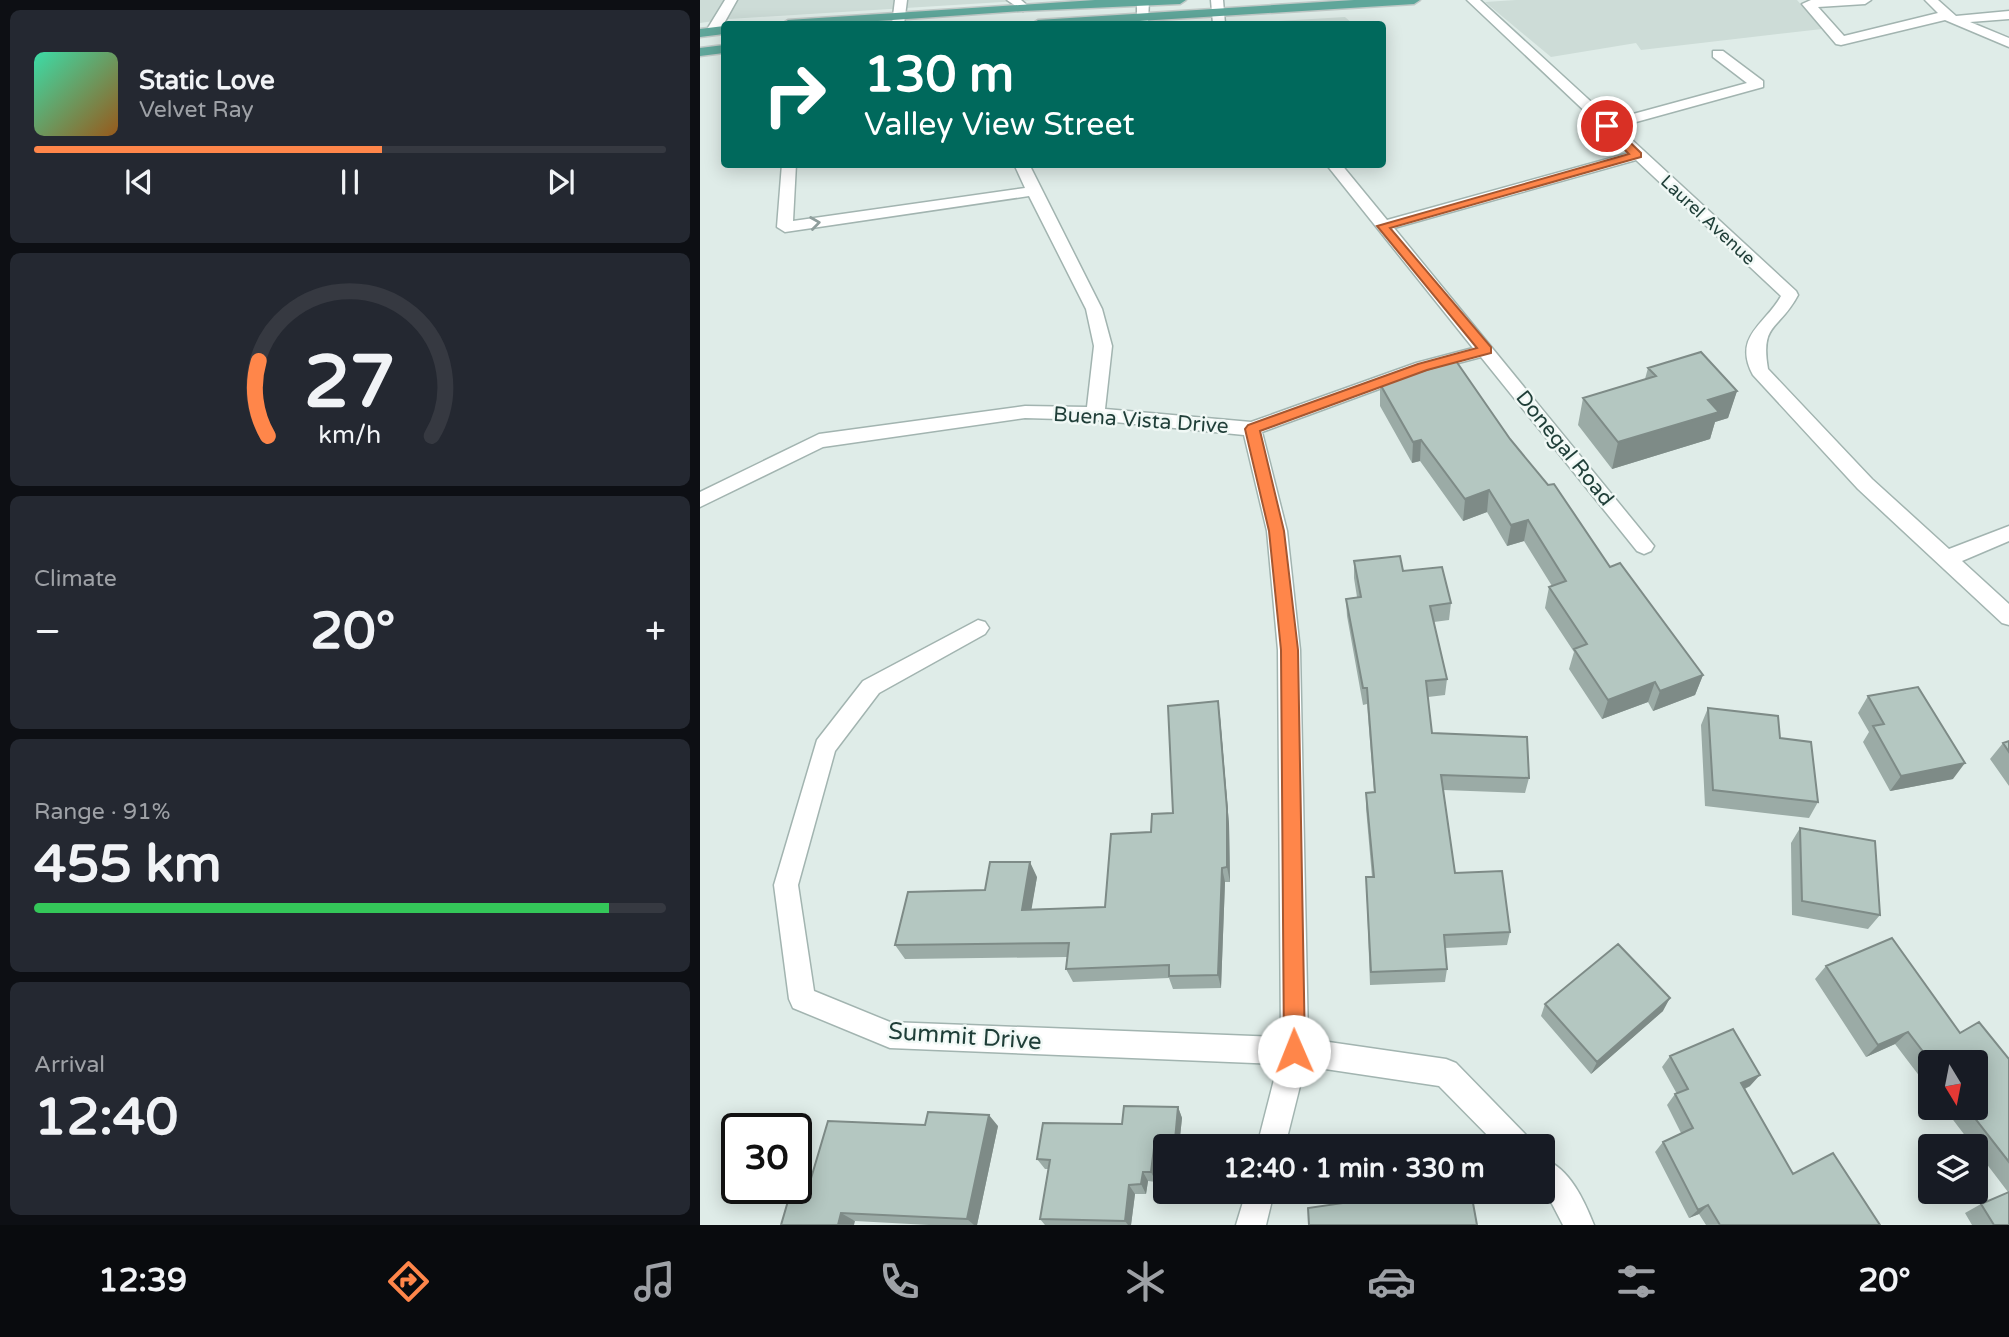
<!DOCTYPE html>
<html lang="en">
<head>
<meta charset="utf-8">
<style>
	:root { --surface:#171b24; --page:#242831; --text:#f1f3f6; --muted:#9ea1a6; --line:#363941; --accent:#ff864a }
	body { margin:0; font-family:"Varela Round",sans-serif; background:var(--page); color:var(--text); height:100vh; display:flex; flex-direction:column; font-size:26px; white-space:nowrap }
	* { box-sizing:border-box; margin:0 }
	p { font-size:23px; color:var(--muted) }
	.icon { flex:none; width:38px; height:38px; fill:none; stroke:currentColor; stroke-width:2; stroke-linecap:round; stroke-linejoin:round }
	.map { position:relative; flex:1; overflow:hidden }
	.drawer { display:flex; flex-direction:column; gap:10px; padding:10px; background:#0d0f14; width:700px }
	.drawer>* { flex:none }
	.top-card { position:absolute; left:21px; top:21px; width:665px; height:147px; border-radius:7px; box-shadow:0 4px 18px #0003; background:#00695c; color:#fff; overflow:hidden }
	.needle { width:46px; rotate:170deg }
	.controls { position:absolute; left:1218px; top:1050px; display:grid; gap:14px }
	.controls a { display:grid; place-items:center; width:70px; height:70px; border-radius:7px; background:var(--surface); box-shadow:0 4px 18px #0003; font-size:35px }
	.speed { position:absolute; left:21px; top:1113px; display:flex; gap:14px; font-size:35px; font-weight:700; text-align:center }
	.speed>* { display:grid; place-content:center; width:91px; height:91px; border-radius:50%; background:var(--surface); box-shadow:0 4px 18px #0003; line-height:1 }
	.speed .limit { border:4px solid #111; border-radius:10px; background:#fff; color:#111 }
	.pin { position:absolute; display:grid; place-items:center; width:60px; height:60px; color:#fff; margin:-30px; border:4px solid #fff; border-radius:50%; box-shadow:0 2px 7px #0007 }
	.me { position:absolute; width:77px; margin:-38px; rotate:359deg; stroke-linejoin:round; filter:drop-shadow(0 0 5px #0008) }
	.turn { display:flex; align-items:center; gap:24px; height:147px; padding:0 28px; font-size:32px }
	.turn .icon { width:91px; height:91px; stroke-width:2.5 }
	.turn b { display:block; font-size:49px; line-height:60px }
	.big { font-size:52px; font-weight:700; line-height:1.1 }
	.drawer .tile { flex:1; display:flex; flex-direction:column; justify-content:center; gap:10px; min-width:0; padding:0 24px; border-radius:10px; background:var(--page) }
	.drawer .dial { align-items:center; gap:0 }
	.dial svg { height:182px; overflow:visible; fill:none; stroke:var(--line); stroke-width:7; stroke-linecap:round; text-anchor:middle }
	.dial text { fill:var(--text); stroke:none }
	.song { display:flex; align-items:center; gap:21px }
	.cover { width:84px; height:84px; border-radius:10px; background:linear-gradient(135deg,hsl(160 70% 55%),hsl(30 70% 35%)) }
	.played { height:7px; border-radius:4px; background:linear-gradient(90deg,var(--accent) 55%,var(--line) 55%) }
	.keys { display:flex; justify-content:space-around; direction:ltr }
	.heat { display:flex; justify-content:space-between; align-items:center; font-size:38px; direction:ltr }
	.charge { height:10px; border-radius:5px; background:linear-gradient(90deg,#34c759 91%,var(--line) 0) }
	.trip { position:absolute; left:453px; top:1134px; width:402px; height:70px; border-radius:7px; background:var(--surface); box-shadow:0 4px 18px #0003; font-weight:700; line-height:70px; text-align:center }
	.tab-bar { display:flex; height:112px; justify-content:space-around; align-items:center; background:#090b0e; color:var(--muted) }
	.tab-bar .icon { width:49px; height:49px }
	.tab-bar .current { color:var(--accent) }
	.tab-bar b { font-size:32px; color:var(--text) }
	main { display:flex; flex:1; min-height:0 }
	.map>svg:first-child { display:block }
	.built { fill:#cddcd7 }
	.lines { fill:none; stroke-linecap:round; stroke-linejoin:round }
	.minor-casing { stroke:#a2b4b0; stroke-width:3 }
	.major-casing { stroke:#c0c9c7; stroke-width:3 }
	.minor { fill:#fff; fill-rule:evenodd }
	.major { fill:#5fa69a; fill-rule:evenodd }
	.wall { fill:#9baba6 }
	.shaded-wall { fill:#7e8b87 }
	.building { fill:#b4c7c1; stroke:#7e8b87; stroke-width:2 }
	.oneway { stroke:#8f9e9c }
	.route { fill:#ff864a; stroke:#a65730; stroke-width:2 }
	.labels { text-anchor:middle; stroke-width:5; stroke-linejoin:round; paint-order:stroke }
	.far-street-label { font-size:18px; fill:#1f3e38; stroke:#f0f8f5 }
	.street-label { font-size:21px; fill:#1f3e38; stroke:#f0f8f5 }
	.near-street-label { font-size:24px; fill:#1f3e38; stroke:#f0f8f5 }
</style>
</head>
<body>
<main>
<section class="drawer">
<div class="tile">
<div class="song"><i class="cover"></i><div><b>Static Love</b><p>Velvet Ray</p></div></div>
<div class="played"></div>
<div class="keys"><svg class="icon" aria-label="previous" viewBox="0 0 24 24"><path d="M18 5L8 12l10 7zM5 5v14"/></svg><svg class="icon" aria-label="pause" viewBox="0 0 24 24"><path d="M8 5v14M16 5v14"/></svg><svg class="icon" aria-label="next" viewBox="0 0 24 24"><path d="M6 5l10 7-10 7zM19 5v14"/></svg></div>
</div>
<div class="tile dial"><svg viewBox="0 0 100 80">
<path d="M14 69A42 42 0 1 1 86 69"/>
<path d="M14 69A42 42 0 0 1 10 36" stroke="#ff864a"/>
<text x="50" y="56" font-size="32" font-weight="700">27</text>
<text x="50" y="72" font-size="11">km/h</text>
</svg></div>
<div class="tile"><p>Climate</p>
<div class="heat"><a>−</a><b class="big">20°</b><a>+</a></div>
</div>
<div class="tile"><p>Range · 91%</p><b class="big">455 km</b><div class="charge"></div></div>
<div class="tile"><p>Arrival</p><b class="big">12:40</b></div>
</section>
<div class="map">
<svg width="1309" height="1225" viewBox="0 0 1309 1225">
	<rect width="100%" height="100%" fill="#dfece8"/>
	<!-- built -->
	<path class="built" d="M 0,0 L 333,0 L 29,19 L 0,23 Z
		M 816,0 L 1097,0 L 1122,29 L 941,50 L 936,43 L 851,57 L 785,2 Z
		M 645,17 L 653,24 L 525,24 Z"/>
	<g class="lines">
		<defs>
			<path id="minor" d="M 25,0 L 37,0 L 18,34 L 8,34 L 6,31 Z
				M 195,0 L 207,0 L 204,24 L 192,24 Z
				M 307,0 L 321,0 L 329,7 L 323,11 Z
				M 437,0 L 449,0 L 448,22 L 443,23 L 437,19 Z
				M 511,0 L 523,0 L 525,24 L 513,24 Z
				M 767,0 L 780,0 L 911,120 L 1047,83 L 1013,57 L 1013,51 L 1023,51 L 1063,81 L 1063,87 L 918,127 L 1096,291 L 1098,295 C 1079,331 1060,322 1068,369 L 1172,479 L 1249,549 L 1309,526 L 1309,541 L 1262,561 L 1309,604 L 1309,625 L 1302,623 L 1158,489 L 1053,375 C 1032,336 1066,324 1081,296 L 936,160 L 694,228 L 954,546 L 951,551 L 944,554 L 937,551 L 781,357 L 728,371 L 562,432 L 587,531 L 600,650 L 608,1039 L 746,1059 L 756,1063 L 827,1136 L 831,1146 L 798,1146 L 739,1086 L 605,1066 L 585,1146 L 557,1146 L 578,1064 L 190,1048 L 93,1008 L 89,999 L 74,885 L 117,740 L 163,681 L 278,620 L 285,622 L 289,628 L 285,634 L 179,693 L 135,751 L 98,885 L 114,991 L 190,1022 L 581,1037 L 578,650 L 567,531 L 544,435 L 395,420 L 325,418 L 123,447 L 0,507 L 0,492 L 119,434 L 325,406 L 387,407 L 394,346 L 386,309 L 329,196 L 85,232 L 77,227 L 82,164 L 96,164 L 93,221 L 325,188 L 314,164 L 329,164 L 402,309 L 412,346 L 405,409 L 551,422 L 716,363 L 773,348 L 626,164 L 641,164 L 687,220 L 929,153 Z
				M 1111,0 L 1171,0 L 1165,4 L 1118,7 L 1144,36 L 1238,13 L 1225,0 L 1238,0 L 1256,16 L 1309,11 L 1309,19 L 1270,22 L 1309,38 L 1309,47 L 1245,20 L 1141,45 L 1136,44 L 1102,4 Z
				M 844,1159 C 870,1169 884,1200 894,1225 L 863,1225 L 850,1200 L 842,1192 Z
				M 546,1192 L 574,1192 L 566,1225 L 536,1225 Z"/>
			<path id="major" d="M 395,0 L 486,0 L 480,4 L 323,11 L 135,24 L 82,24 L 88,20 Z
				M 654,0 L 720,0 L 714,4 L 391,24 L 332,24 L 338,20 Z
				M 24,26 L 24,34 L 0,37 L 0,29 Z
				M 24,45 L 24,53 L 0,56 L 0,48 Z"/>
		</defs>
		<!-- minor casing -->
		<use href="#minor" class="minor-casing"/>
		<!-- major casing -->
		<use href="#major" class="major-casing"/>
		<!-- minor -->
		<use href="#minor" class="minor"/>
		<!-- major -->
		<use href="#major" class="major"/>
	</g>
	<!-- wall -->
	<path class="wall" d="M 948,368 L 1037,391 L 1028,418 L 1015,422 L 1010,439 L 912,469 L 878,425 L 883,398 L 945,379 Z
		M 680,384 L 810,439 L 910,567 L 1003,675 L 995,695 L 953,711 L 948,702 L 902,719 L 869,669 L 874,652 L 845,608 L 849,587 L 852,586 L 824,541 L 807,546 L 787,512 L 763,521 L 720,461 L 712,463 L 680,406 Z
		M 654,561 L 703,571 L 751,603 L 749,620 L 734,622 L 747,679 L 745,695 L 728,697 L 732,733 L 829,778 L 825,793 L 743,790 L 755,873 L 810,932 L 807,945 L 745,948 L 747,969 L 745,982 L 670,985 L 666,877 L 672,877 L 666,808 L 666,793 L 674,792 L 667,704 L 663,705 L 647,616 L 646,599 L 657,597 L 654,578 Z
		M 1168,696 L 1253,779 L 1190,791 L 1163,742 L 1169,732 L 1158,713 Z
		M 1008,708 L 1080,738 L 1118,802 L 1109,818 L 1005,806 L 1001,725 Z
		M 520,717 L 529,824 L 530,882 L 525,882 L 521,988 L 473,989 L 469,978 L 373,982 L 366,969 L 367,957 L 205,959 L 195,945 L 285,890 L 337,877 L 331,909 L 405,907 L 473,813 Z
		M 1309,741 L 1309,786 L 1290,759 L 1303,743 Z
		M 1100,828 L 1180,915 L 1168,929 L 1092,915 L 1091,843 Z
		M 1126,966 L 1309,1059 L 1309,1225 L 1272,1225 L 1265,1213 L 1281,1204 L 1308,1192 L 1276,1150 L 1276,1146 L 1273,1146 L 1244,1108 L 1276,1108 L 1276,1062 L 1230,1062 L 1230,1090 L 1195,1044 L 1166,1057 L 1115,979 Z
		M 845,1004 L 963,1011 L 891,1074 L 841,1016 Z
		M 970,1056 L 1050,1086 L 1045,1089 L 1093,1174 L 1180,1225 L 1006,1225 L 999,1214 L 989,1218 L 955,1152 L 963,1142 L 981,1133 L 967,1105 L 975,1094 L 977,1094 L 962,1067 Z
		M 478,1107 L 482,1118 L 479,1146 L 466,1146 L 466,1150 L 460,1150 L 456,1182 L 448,1181 L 446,1194 L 435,1194 L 431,1225 L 345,1225 L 340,1219 L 348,1169 L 345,1169 L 337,1159 L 422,1124 Z
		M 298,1126 L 277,1225 L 229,1225 L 155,1221 L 104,1202 Z"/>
	<!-- shaded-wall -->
	<path class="shaded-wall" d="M 1037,391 L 1028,418 L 1015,422 L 1010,439 L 912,469 L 918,442 L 1008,400 Z
		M 721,440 L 720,461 L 712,463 L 713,442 Z
		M 789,490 L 787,512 L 763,521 L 765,499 Z
		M 828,520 L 824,541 L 807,546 L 811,525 Z
		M 1003,675 L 995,695 L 953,711 L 960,691 Z
		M 955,682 L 948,702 L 902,719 L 908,700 Z
		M 518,701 L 520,717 L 529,824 L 530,882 L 527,867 Z
		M 1265,763 L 1253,779 L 1190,791 L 1201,776 Z
		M 330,862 L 337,877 L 329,924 L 322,910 Z
		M 522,868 L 525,882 L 521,988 L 518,975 Z
		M 970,998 L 963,1011 L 891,1074 L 897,1062 Z
		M 1208,1032 L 1195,1044 L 1166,1057 L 1178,1045 Z
		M 1060,1075 L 1050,1086 L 1032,1094 L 1041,1083 Z
		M 478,1107 L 482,1118 L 479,1146 L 478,1146 L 475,1140 Z
		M 289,1115 L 298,1126 L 277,1225 L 274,1225 L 267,1219 Z
		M 455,1140 L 460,1150 L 456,1182 L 451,1172 Z
		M 443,1172 L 448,1181 L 446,1194 L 441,1184 Z
		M 429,1185 L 435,1194 L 431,1225 L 428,1225 L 425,1221 Z
		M 1008,1205 L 999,1214 L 989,1218 L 998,1210 Z
		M 141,1213 L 155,1221 L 154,1225 L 138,1225 Z"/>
	<!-- building -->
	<path class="building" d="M 1001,352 L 1037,391 L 1008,400 L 1019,412 L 918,442 L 883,398 L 956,376 L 948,368 Z
		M 756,361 L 810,439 L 848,485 L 854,484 L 910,567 L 920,563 L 1003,675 L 960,691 L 955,682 L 908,700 L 874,649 L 887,644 L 849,587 L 866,581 L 828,520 L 811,525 L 789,490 L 765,499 L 721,440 L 713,442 L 680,384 Z
		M 700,556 L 703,571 L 742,567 L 751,603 L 730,606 L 747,679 L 726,681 L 732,733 L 827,737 L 829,778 L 741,775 L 755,873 L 802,871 L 810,932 L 744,935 L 747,969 L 671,972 L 666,877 L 674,877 L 666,793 L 675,792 L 667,688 L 663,688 L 646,599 L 661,597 L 654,561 Z
		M 1218,687 L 1265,763 L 1201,776 L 1173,726 L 1184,724 L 1168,696 Z
		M 518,701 L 527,809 L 527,867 L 522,868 L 518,975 L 469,976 L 469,965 L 366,969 L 369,943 L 195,945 L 208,892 L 285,890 L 290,862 L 330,862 L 322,910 L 405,907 L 411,834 L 451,832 L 452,814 L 473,813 L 468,706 Z
		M 1008,708 L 1078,716 L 1080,738 L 1111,742 L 1118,802 L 1013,790 Z
		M 1309,741 L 1309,752 L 1303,743 Z
		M 1100,828 L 1175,841 L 1180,915 L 1102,901 Z
		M 1192,938 L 1260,1033 L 1279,1022 L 1309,1059 L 1309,1162 L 1267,1108 L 1276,1108 L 1276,1062 L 1231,1062 L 1208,1032 L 1178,1045 L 1126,966 Z
		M 918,944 L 970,998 L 897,1062 L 845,1004 Z
		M 1033,1029 L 1060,1075 L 1041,1083 L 1093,1174 L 1133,1153 L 1180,1225 L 1020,1225 L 1008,1205 L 998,1210 L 963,1142 L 993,1128 L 975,1094 L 988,1089 L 970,1056 Z
		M 424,1106 L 478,1107 L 475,1140 L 455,1140 L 451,1172 L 443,1172 L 441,1184 L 429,1185 L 425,1221 L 340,1219 L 350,1160 L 337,1159 L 343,1123 L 422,1124 Z
		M 228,1112 L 289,1115 L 267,1219 L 141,1213 L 138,1225 L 81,1225 L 88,1201 L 104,1202 L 128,1121 L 225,1125 Z
		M 719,1192 L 771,1192 L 777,1225 L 609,1225 L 608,1208 Z
		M 1309,1192 L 1309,1225 L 1294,1225 L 1281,1204 Z"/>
	<!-- one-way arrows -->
	<defs><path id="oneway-chevron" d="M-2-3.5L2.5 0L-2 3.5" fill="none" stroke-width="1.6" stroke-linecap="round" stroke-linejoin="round" transform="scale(1.75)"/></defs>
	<use class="oneway" href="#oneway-chevron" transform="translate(115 223) rotate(-8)"/>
	<!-- route -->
	<path class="route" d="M 903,124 L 911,124 L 941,153 L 941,157 L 690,228 L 791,347 L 791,353 L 727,370 L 560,431 L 584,531 L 598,650 L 605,1051 L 602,1058 L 594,1061 L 587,1058 L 584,1051 L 581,650 L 569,531 L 545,429 L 548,425 L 718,364 L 777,348 L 677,226 L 929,154 L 903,128 Z"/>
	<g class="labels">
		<!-- far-street labels -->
		<g class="far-street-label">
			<text transform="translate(1008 220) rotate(43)" y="6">Laurel Avenue</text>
		</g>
		<!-- street labels -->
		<g class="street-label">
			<text transform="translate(441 420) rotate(4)" y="7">Buena Vista Drive</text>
			<text transform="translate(865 448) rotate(51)" y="7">Donegal Road</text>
		</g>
		<!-- near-street labels -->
		<g class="near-street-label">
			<text transform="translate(265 1036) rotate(4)" y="8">Summit Drive</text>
		</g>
	</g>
</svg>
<div class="controls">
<a><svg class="needle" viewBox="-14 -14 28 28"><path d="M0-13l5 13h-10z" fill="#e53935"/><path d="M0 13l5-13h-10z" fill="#9ea1a6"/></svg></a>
<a><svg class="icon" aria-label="layers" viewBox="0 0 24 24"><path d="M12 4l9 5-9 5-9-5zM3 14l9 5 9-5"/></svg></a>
</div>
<div class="speed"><div class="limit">30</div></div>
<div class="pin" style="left:907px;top:126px;background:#d93025"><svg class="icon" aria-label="arrive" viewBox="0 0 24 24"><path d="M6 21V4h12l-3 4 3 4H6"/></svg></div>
<svg class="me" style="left:594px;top:1051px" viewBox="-20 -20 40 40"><circle r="19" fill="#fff"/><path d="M0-13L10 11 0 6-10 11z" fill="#ff864a"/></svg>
<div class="trip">12:40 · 1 min · 330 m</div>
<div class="top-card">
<div class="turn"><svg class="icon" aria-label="right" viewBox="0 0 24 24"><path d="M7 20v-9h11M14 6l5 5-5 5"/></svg><div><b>130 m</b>Valley View Street</div></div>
</div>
</div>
</main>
<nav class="tab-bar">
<b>12:39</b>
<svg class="icon current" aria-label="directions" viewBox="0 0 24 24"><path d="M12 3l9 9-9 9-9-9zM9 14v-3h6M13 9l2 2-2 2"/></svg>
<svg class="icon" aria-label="music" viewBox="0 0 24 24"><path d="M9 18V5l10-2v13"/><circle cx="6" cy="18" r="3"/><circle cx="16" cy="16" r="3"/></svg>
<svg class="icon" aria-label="phone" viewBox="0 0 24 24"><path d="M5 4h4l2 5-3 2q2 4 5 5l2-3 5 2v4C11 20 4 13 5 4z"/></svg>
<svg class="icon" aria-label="climate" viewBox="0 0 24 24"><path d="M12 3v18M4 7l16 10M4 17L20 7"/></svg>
<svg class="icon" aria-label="car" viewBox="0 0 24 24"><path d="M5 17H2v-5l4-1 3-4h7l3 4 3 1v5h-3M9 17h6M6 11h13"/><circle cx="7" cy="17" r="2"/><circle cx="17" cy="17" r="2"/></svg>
<svg class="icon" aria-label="filters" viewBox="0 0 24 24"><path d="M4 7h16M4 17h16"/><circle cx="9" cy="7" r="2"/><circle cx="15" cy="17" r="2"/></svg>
<b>20°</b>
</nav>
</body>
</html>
